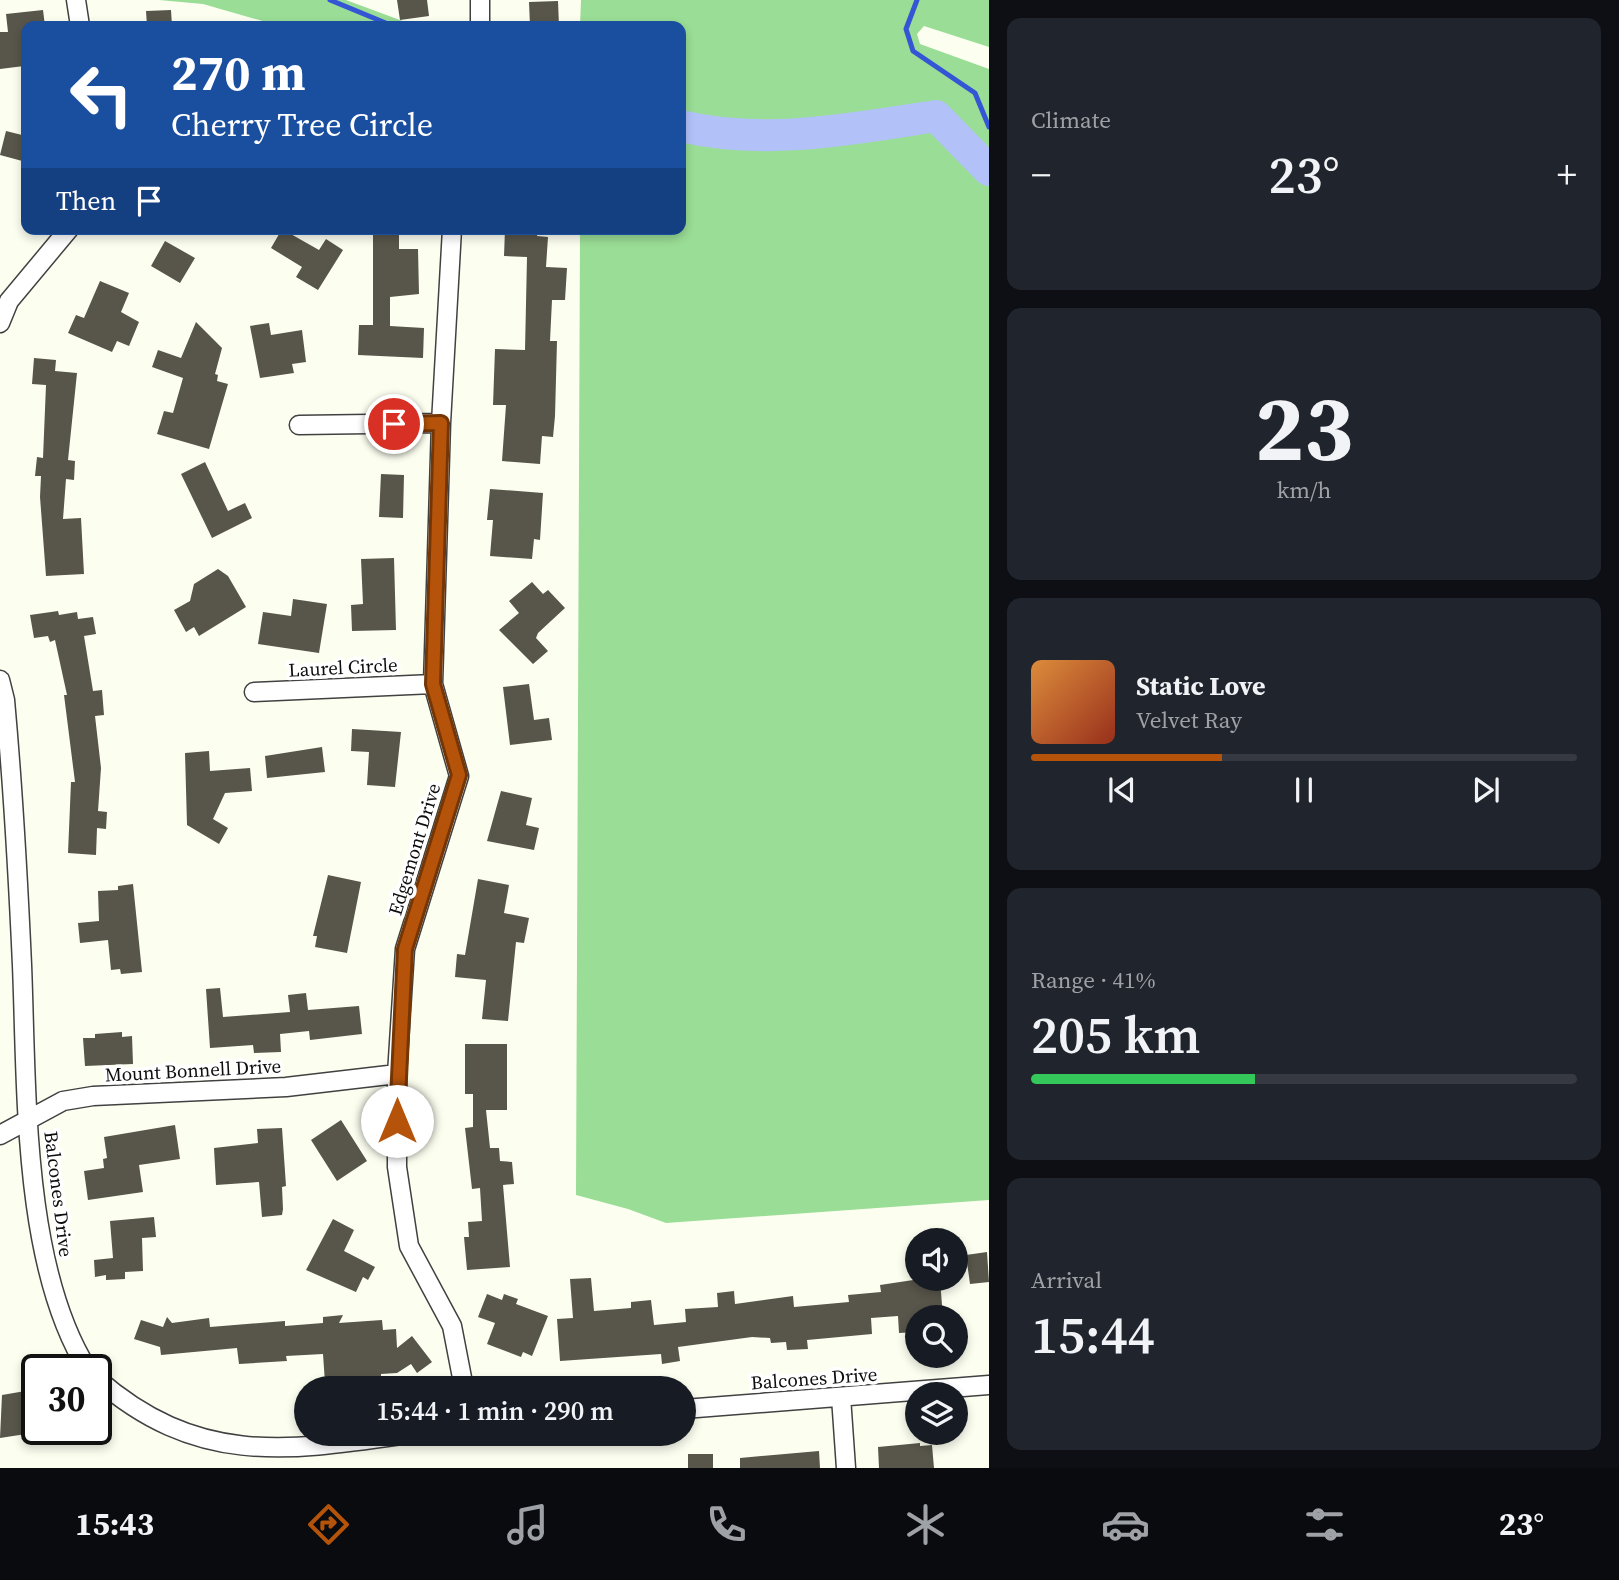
<!DOCTYPE html>
<html lang="en">
<head>
<meta charset="utf-8">
<style>
	:root { --surface:#171b24; --page:#20242c; --text:#f1f3f6; --muted:#9ea1a6; --line:#363941; --accent:#b45309 }
	body { margin:0; font-family:"Source Serif 4",serif; background:var(--page); color:var(--text); height:100vh; display:flex; flex-direction:column; font-size:26px; white-space:nowrap }
	* { box-sizing:border-box; margin:0 }
	p { font-size:23px; color:var(--muted) }
	.icon { flex:none; width:38px; height:38px; fill:none; stroke:currentColor; stroke-width:2; stroke-linecap:round; stroke-linejoin:round }
	.map { position:relative; flex:1; overflow:hidden }
	.drawer { display:flex; flex-direction:column; gap:18px; padding:18px; background:#0d0f14; width:630px }
	.drawer>* { flex:none }
	.top-card { position:absolute; left:21px; top:21px; width:665px; height:214px; border-radius:14px; box-shadow:0 4px 10px #0003; background:#1a4fa0; color:#fff; overflow:hidden }
	.controls { position:absolute; left:905px; top:1228px; display:grid; gap:14px }
	.controls a { display:grid; place-items:center; width:63px; height:63px; border-radius:50%; background:var(--surface); box-shadow:0 4px 10px #0003; font-size:35px }
	.speed { position:absolute; left:21px; top:1354px; display:flex; gap:14px; font-size:35px; font-weight:700; text-align:center }
	.speed>* { display:grid; place-content:center; width:91px; height:91px; border-radius:50%; background:var(--surface); box-shadow:0 4px 10px #0003; line-height:1 }
	.speed .limit { border:4px solid #111; border-radius:10px; background:#fff; color:#111 }
	.pin { position:absolute; display:grid; place-items:center; width:60px; height:60px; color:#fff; margin:-30px; border:4px solid #fff; border-radius:50%; box-shadow:0 2px 7px #0007 }
	.me { position:absolute; width:77px; margin:-38px; rotate:0deg; stroke-linejoin:round; filter:drop-shadow(0 0 5px #0008) }
	.turn { display:flex; align-items:center; gap:24px; height:147px; padding:0 35px; font-size:32px }
	.turn .icon { width:91px; height:91px; stroke-width:2.5 }
	.turn b { display:block; font-size:49px; line-height:60px }
	.then { display:flex; align-items:center; height:66px; padding:0 35px; background:#0003; gap:14px; font-size:26px }
	.big { font-size:52px; font-weight:600; line-height:1.1 }
	.drawer .tile { flex:1; display:flex; flex-direction:column; justify-content:center; gap:10px; min-width:0; padding:0 24px; border-radius:14px; background:var(--page) }
	.drawer .dial { align-items:center; gap:0 }
	.dial b { font-size:91px; line-height:1 }
	.song { display:flex; align-items:center; gap:21px }
	.cover { width:84px; height:84px; border-radius:10px; background:linear-gradient(135deg,hsl(30 70% 55%),hsl(10 70% 35%)) }
	.played { height:7px; border-radius:4px; background:linear-gradient(90deg,var(--accent) 35%,var(--line) 35%) }
	.keys { display:flex; justify-content:space-around; direction:ltr }
	.heat { display:flex; justify-content:space-between; align-items:center; font-size:38px; direction:ltr }
	.charge { height:10px; border-radius:5px; background:linear-gradient(90deg,#34c759 41%,var(--line) 0) }
	.trip { position:absolute; left:294px; top:1376px; width:402px; height:70px; border-radius:35px; background:var(--surface); box-shadow:0 4px 10px #0003; font-weight:600; line-height:70px; text-align:center }
	.dock { display:flex; height:112px; justify-content:space-around; align-items:center; background:#090b0e; color:var(--muted) }
	.dock .icon { width:49px; height:49px }
	.dock .current { color:var(--accent) }
	.dock b { font-size:32px; color:var(--text) }
	main { display:flex; flex:1; min-height:0 }
	.map>svg:first-child { display:block }
	.forest { fill:#9add96 }
	.lines { fill:none; stroke-linecap:round; stroke-linejoin:round }
	.stream { stroke:#3556d4; stroke-width:5 }
	.river { stroke:#b2c2f9; stroke-width:32 }
	.building { fill:#58554a }
	.minor-casing { stroke:#414141; stroke-width:21 }
	.minor { stroke:#fff; stroke-width:18 }
	.route-casing { stroke:#753606; stroke-width:18 }
	.route { stroke:#b45309; stroke-width:12 }
	.labels { text-anchor:middle; stroke-width:7; stroke-linejoin:round; paint-order:stroke }
	.street-label { font-size:19px; fill:#0e0e0e; stroke:#fff }
</style>
</head>
<body>
<main>
<div class="map">
<svg width="989" height="1468" viewBox="0 0 989 1468">
	<rect width="100%" height="100%" fill="#fcfff0"/>
	<!-- forest -->
	<path class="forest" d="M 159,0 L 346,0 L 416,26 L 280,26 L 203,4 Z
		M 581,0 L 989,0 L 989,47 L 924,26 L 917,34 L 920,44 L 989,69 L 989,1200 L 666,1223 L 628,1209 L 576,1195 L 580,229 L 681,229 L 681,26 L 580,26 Z"/>
	<g class="lines">
		<!-- stream -->
		<path class="stream" d="M 330,0 L 393,26
			M 917,0 L 906,29 L 913,51 L 975,93 L 989,127"/>
		<!-- river -->
		<path class="river" d="M 681,126 C 764,146 852,129 936,116 L 989,170"/>
	</g>
	<!-- building -->
	<path class="building" d="M 397,0 L 427,0 L 429,16 L 400,20 Z
		M 558,1 L 559,26 L 530,26 L 529,2 Z
		M 43,10 L 45,26 L 26,26 L 24,66 L 0,69 L 0,32 L 8,32 L 6,14 Z
		M 171,10 L 172,26 L 147,26 L 146,11 Z
		M 6,131 L 26,136 L 26,162 L 0,155 Z
		M 282,229 L 319,250 L 326,239 L 343,250 L 318,290 L 296,277 L 302,267 L 271,248 Z
		M 505,229 L 538,229 L 537,236 L 548,237 L 546,267 L 567,268 L 565,300 L 552,300 L 550,341 L 557,341 L 555,416 L 553,437 L 542,436 L 540,464 L 502,461 L 506,405 L 493,405 L 495,349 L 525,350 L 527,257 L 504,256 Z
		M 399,233 L 399,249 L 418,249 L 419,294 L 390,297 L 390,326 L 424,328 L 423,358 L 358,355 L 359,325 L 373,325 L 373,234 Z
		M 165,241 L 195,258 L 180,283 L 151,266 Z
		M 100,281 L 129,293 L 121,312 L 139,322 L 129,346 L 117,341 L 112,352 L 68,333 L 76,315 L 84,318 Z
		M 196,322 L 222,348 L 215,374 L 218,375 L 217,381 L 228,384 L 209,449 L 157,434 L 164,411 L 173,413 L 183,378 L 152,367 L 158,350 L 181,358 Z
		M 269,323 L 271,335 L 302,330 L 306,362 L 292,364 L 294,373 L 260,378 L 250,326 Z
		M 34,358 L 56,360 L 55,371 L 77,373 L 68,460 L 75,461 L 74,480 L 66,479 L 63,519 L 81,518 L 84,574 L 46,576 L 40,497 L 41,476 L 35,476 L 37,457 L 43,458 L 46,385 L 32,384 Z
		M 205,462 L 228,511 L 245,503 L 252,518 L 212,538 L 181,474 Z
		M 381,474 L 404,475 L 403,518 L 379,517 Z
		M 490,489 L 543,493 L 540,540 L 534,539 L 532,559 L 490,556 L 493,520 L 487,520 Z
		M 394,558 L 396,630 L 352,631 L 351,605 L 363,604 L 361,559 Z
		M 218,569 L 228,576 L 246,607 L 199,636 L 194,627 L 186,632 L 174,610 L 190,601 L 194,584 Z
		M 532,582 L 543,594 L 548,590 L 565,608 L 538,633 L 536,638 L 548,651 L 533,664 L 499,630 L 519,613 L 509,601 Z
		M 293,599 L 327,604 L 319,653 L 258,644 L 263,612 L 291,616 Z
		M 58,611 L 59,615 L 77,612 L 78,619 L 93,617 L 96,634 L 84,636 L 93,691 L 102,690 L 104,715 L 95,716 L 101,768 L 98,811 L 107,812 L 106,829 L 97,828 L 96,855 L 68,853 L 71,782 L 75,782 L 64,695 L 67,695 L 55,640 L 50,642 L 48,636 L 34,638 L 30,615 Z
		M 529,684 L 534,720 L 549,718 L 552,740 L 510,745 L 503,687 Z
		M 352,729 L 401,732 L 395,787 L 367,785 L 369,752 L 351,751 Z
		M 322,747 L 325,772 L 267,778 L 265,756 Z
		M 209,751 L 210,771 L 250,768 L 252,791 L 225,793 L 213,819 L 228,828 L 219,844 L 187,825 L 185,753 Z
		M 501,791 L 532,798 L 526,825 L 539,828 L 534,850 L 487,841 Z
		M 328,875 L 361,882 L 347,953 L 315,947 L 317,936 L 313,936 Z
		M 478,879 L 509,885 L 504,913 L 529,918 L 524,943 L 516,942 L 508,1021 L 482,1019 L 486,980 L 455,977 L 457,954 L 465,955 Z
		M 133,884 L 142,972 L 121,974 L 120,969 L 111,970 L 108,940 L 80,943 L 78,923 L 99,921 L 98,891 L 118,890 L 118,886 Z
		M 220,988 L 223,1017 L 290,1012 L 288,995 L 306,993 L 308,1010 L 359,1006 L 362,1034 L 310,1040 L 309,1031 L 280,1034 L 281,1052 L 254,1053 L 253,1045 L 210,1048 L 206,989 Z
		M 122,1032 L 122,1037 L 132,1036 L 133,1064 L 85,1066 L 83,1038 L 95,1038 L 95,1034 Z
		M 465,1044 L 507,1044 L 507,1110 L 486,1110 L 490,1148 L 499,1148 L 500,1161 L 512,1162 L 514,1184 L 503,1185 L 510,1267 L 467,1270 L 464,1237 L 469,1237 L 468,1222 L 482,1221 L 480,1188 L 472,1189 L 465,1128 L 473,1127 L 473,1094 L 465,1094 Z
		M 341,1120 L 367,1161 L 337,1181 L 311,1140 Z
		M 175,1125 L 180,1159 L 139,1165 L 143,1192 L 88,1200 L 84,1171 L 104,1168 L 103,1159 L 107,1158 L 104,1137 Z
		M 282,1128 L 286,1186 L 282,1187 L 283,1209 L 282,1215 L 262,1217 L 259,1182 L 216,1185 L 214,1148 L 258,1143 L 257,1129 Z
		M 154,1217 L 156,1237 L 142,1238 L 143,1271 L 125,1272 L 125,1279 L 106,1280 L 106,1275 L 95,1277 L 94,1260 L 113,1258 L 110,1221 Z
		M 333,1219 L 354,1230 L 344,1251 L 375,1267 L 368,1280 L 363,1277 L 356,1292 L 306,1270 Z
		M 987,1252 L 989,1282 L 970,1284 L 966,1255 Z
		M 591,1278 L 594,1311 L 631,1308 L 631,1302 L 651,1300 L 654,1325 L 686,1322 L 685,1309 L 718,1307 L 717,1293 L 734,1291 L 735,1304 L 793,1296 L 794,1307 L 849,1302 L 848,1295 L 881,1292 L 880,1285 L 920,1279 L 940,1279 L 943,1318 L 917,1318 L 917,1332 L 899,1333 L 898,1316 L 871,1318 L 872,1334 L 807,1340 L 808,1349 L 787,1350 L 786,1342 L 771,1343 L 770,1338 L 752,1337 L 678,1347 L 680,1361 L 662,1364 L 661,1354 L 560,1361 L 557,1319 L 573,1318 L 570,1279 Z
		M 487,1294 L 502,1300 L 504,1294 L 518,1299 L 516,1304 L 548,1316 L 532,1356 L 523,1352 L 521,1357 L 487,1344 L 495,1323 L 478,1317 Z
		M 343,1315 L 339,1323 L 382,1320 L 383,1330 L 396,1329 L 397,1348 L 412,1336 L 432,1362 L 417,1373 L 411,1364 L 397,1373 L 381,1374 L 381,1378 L 325,1383 L 323,1354 L 286,1356 L 287,1361 L 239,1364 L 237,1348 L 161,1355 L 160,1347 L 134,1339 L 141,1320 L 163,1327 L 167,1317 L 172,1323 L 209,1318 L 210,1327 L 285,1321 L 285,1326 L 323,1323 L 323,1317 Z
		M 37,1389 L 37,1426 L 25,1429 L 26,1434 L 0,1438 L 2,1395 Z
		M 920,1443 L 920,1446 L 932,1445 L 934,1468 L 879,1468 L 878,1447 Z
		M 819,1451 L 820,1468 L 740,1468 L 740,1458 Z
		M 688,1454 L 713,1454 L 713,1468 L 688,1468 Z"/>
	<g class="lines">
		<defs>
			<path id="minor" d="M 76,0 L 80,26
				M 480,0 L 480,26
				M 452,229 L 441,423 L 433,684 L 459,776 L 405,949 L 397,1074 L 397,1167 L 409,1246 L 452,1326 L 464,1388
				M 0,323 L 9,301 L 69,229
				M 299,425 L 441,423
				M 0,680 L 5,700 C 13,788 18,876 22,965 C 27,1087 22,1266 88,1370
				M 254,692 L 433,684
				M 0,1135 L 63,1101 L 93,1096 L 286,1087 L 397,1074
				M 96,1378 C 199,1468 290,1451 416,1433
				M 841,1397 L 846,1468
				M 684,1409 L 989,1385"/>
		</defs>
		<!-- minor casing -->
		<use href="#minor" class="minor-casing"/>
		<!-- minor -->
		<use href="#minor" class="minor"/>
	</g>
	<g class="lines">
		<defs>
			<path id="route" d="M 394,424 L 441,423 L 433,684 L 459,775 L 405,949 L 397,1121"/>
		</defs>
		<!-- route casing -->
		<use href="#route" class="route-casing"/>
		<!-- route -->
		<use href="#route" class="route"/>
	</g>
	<g class="labels">
		<!-- street labels -->
		<g class="street-label">
			<text transform="translate(343 667) rotate(-3)" y="7">Laurel Circle</text>
			<text transform="translate(414 849) rotate(-73)" y="7">Edgemont Drive</text>
			<text transform="translate(193 1070) rotate(-3)" y="7">Mount Bonnell Drive</text>
			<text transform="translate(59 1194) rotate(83)" y="7">Balcones Drive</text>
			<text transform="translate(814 1378) rotate(-4)" y="7">Balcones Drive</text>
		</g>
	</g>
</svg>
<div class="controls">
<a><svg class="icon" aria-label="sound" viewBox="0 0 24 24"><path d="M4 9h4l5-4v14l-5-4H4zM17 9q2 3 0 6"/></svg></a>
<a><svg class="icon" aria-label="search" viewBox="0 0 24 24"><circle cx="10" cy="10" r="6"/><path d="M15 15l6 6"/></svg></a>
<a><svg class="icon" aria-label="layers" viewBox="0 0 24 24"><path d="M12 4l9 5-9 5-9-5zM3 14l9 5 9-5"/></svg></a>
</div>
<div class="speed"><div class="limit">30</div></div>
<div class="pin" style="left:394px;top:424px;background:#d93025"><svg class="icon" aria-label="arrive" viewBox="0 0 24 24"><path d="M6 21V4h12l-3 4 3 4H6"/></svg></div>
<svg class="me" style="left:397px;top:1121px" viewBox="-20 -20 40 40"><circle r="19" fill="#fff"/><path d="M0-13L10 11 0 6-10 11z" fill="#b45309"/></svg>
<div class="trip">15:44 · 1 min · 290 m</div>
<div class="top-card">
<div class="turn"><svg class="icon" aria-label="left" viewBox="0 0 24 24"><path d="M17 20v-9H6M10 6l-5 5 5 5"/></svg><div><b>270 m</b>Cherry Tree Circle</div></div>
<div class="then">Then<svg class="icon" aria-label="arrive" viewBox="0 0 24 24"><path d="M6 21V4h12l-3 4 3 4H6"/></svg></div>
</div>
</div>
<section class="drawer">
<div class="tile"><p>Climate</p>
<div class="heat"><a>−</a><b class="big">23°</b><a>+</a></div>
</div>
<div class="tile dial"><b>23</b><p>km/h</p></div>
<div class="tile">
<div class="song"><i class="cover"></i><div><b>Static Love</b><p>Velvet Ray</p></div></div>
<div class="played"></div>
<div class="keys"><svg class="icon" aria-label="previous" viewBox="0 0 24 24"><path d="M18 5L8 12l10 7zM5 5v14"/></svg><svg class="icon" aria-label="pause" viewBox="0 0 24 24"><path d="M8 5v14M16 5v14"/></svg><svg class="icon" aria-label="next" viewBox="0 0 24 24"><path d="M6 5l10 7-10 7zM19 5v14"/></svg></div>
</div>
<div class="tile"><p>Range · 41%</p><b class="big">205 km</b><div class="charge"></div></div>
<div class="tile"><p>Arrival</p><b class="big">15:44</b></div>
</section>
</main>
<nav class="dock">
<b>15:43</b>
<svg class="icon current" aria-label="directions" viewBox="0 0 24 24"><path d="M12 3l9 9-9 9-9-9zM9 14v-3h6M13 9l2 2-2 2"/></svg>
<svg class="icon" aria-label="music" viewBox="0 0 24 24"><path d="M9 18V5l10-2v13"/><circle cx="6" cy="18" r="3"/><circle cx="16" cy="16" r="3"/></svg>
<svg class="icon" aria-label="phone" viewBox="0 0 24 24"><path d="M5 4h4l2 5-3 2q2 4 5 5l2-3 5 2v4C11 20 4 13 5 4z"/></svg>
<svg class="icon" aria-label="climate" viewBox="0 0 24 24"><path d="M12 3v18M4 7l16 10M4 17L20 7"/></svg>
<svg class="icon" aria-label="car" viewBox="0 0 24 24"><path d="M5 17H2v-5l4-1 3-4h7l3 4 3 1v5h-3M9 17h6M6 11h13"/><circle cx="7" cy="17" r="2"/><circle cx="17" cy="17" r="2"/></svg>
<svg class="icon" aria-label="filters" viewBox="0 0 24 24"><path d="M4 7h16M4 17h16"/><circle cx="9" cy="7" r="2"/><circle cx="15" cy="17" r="2"/></svg>
<b>23°</b>
</nav>
</body>
</html>
